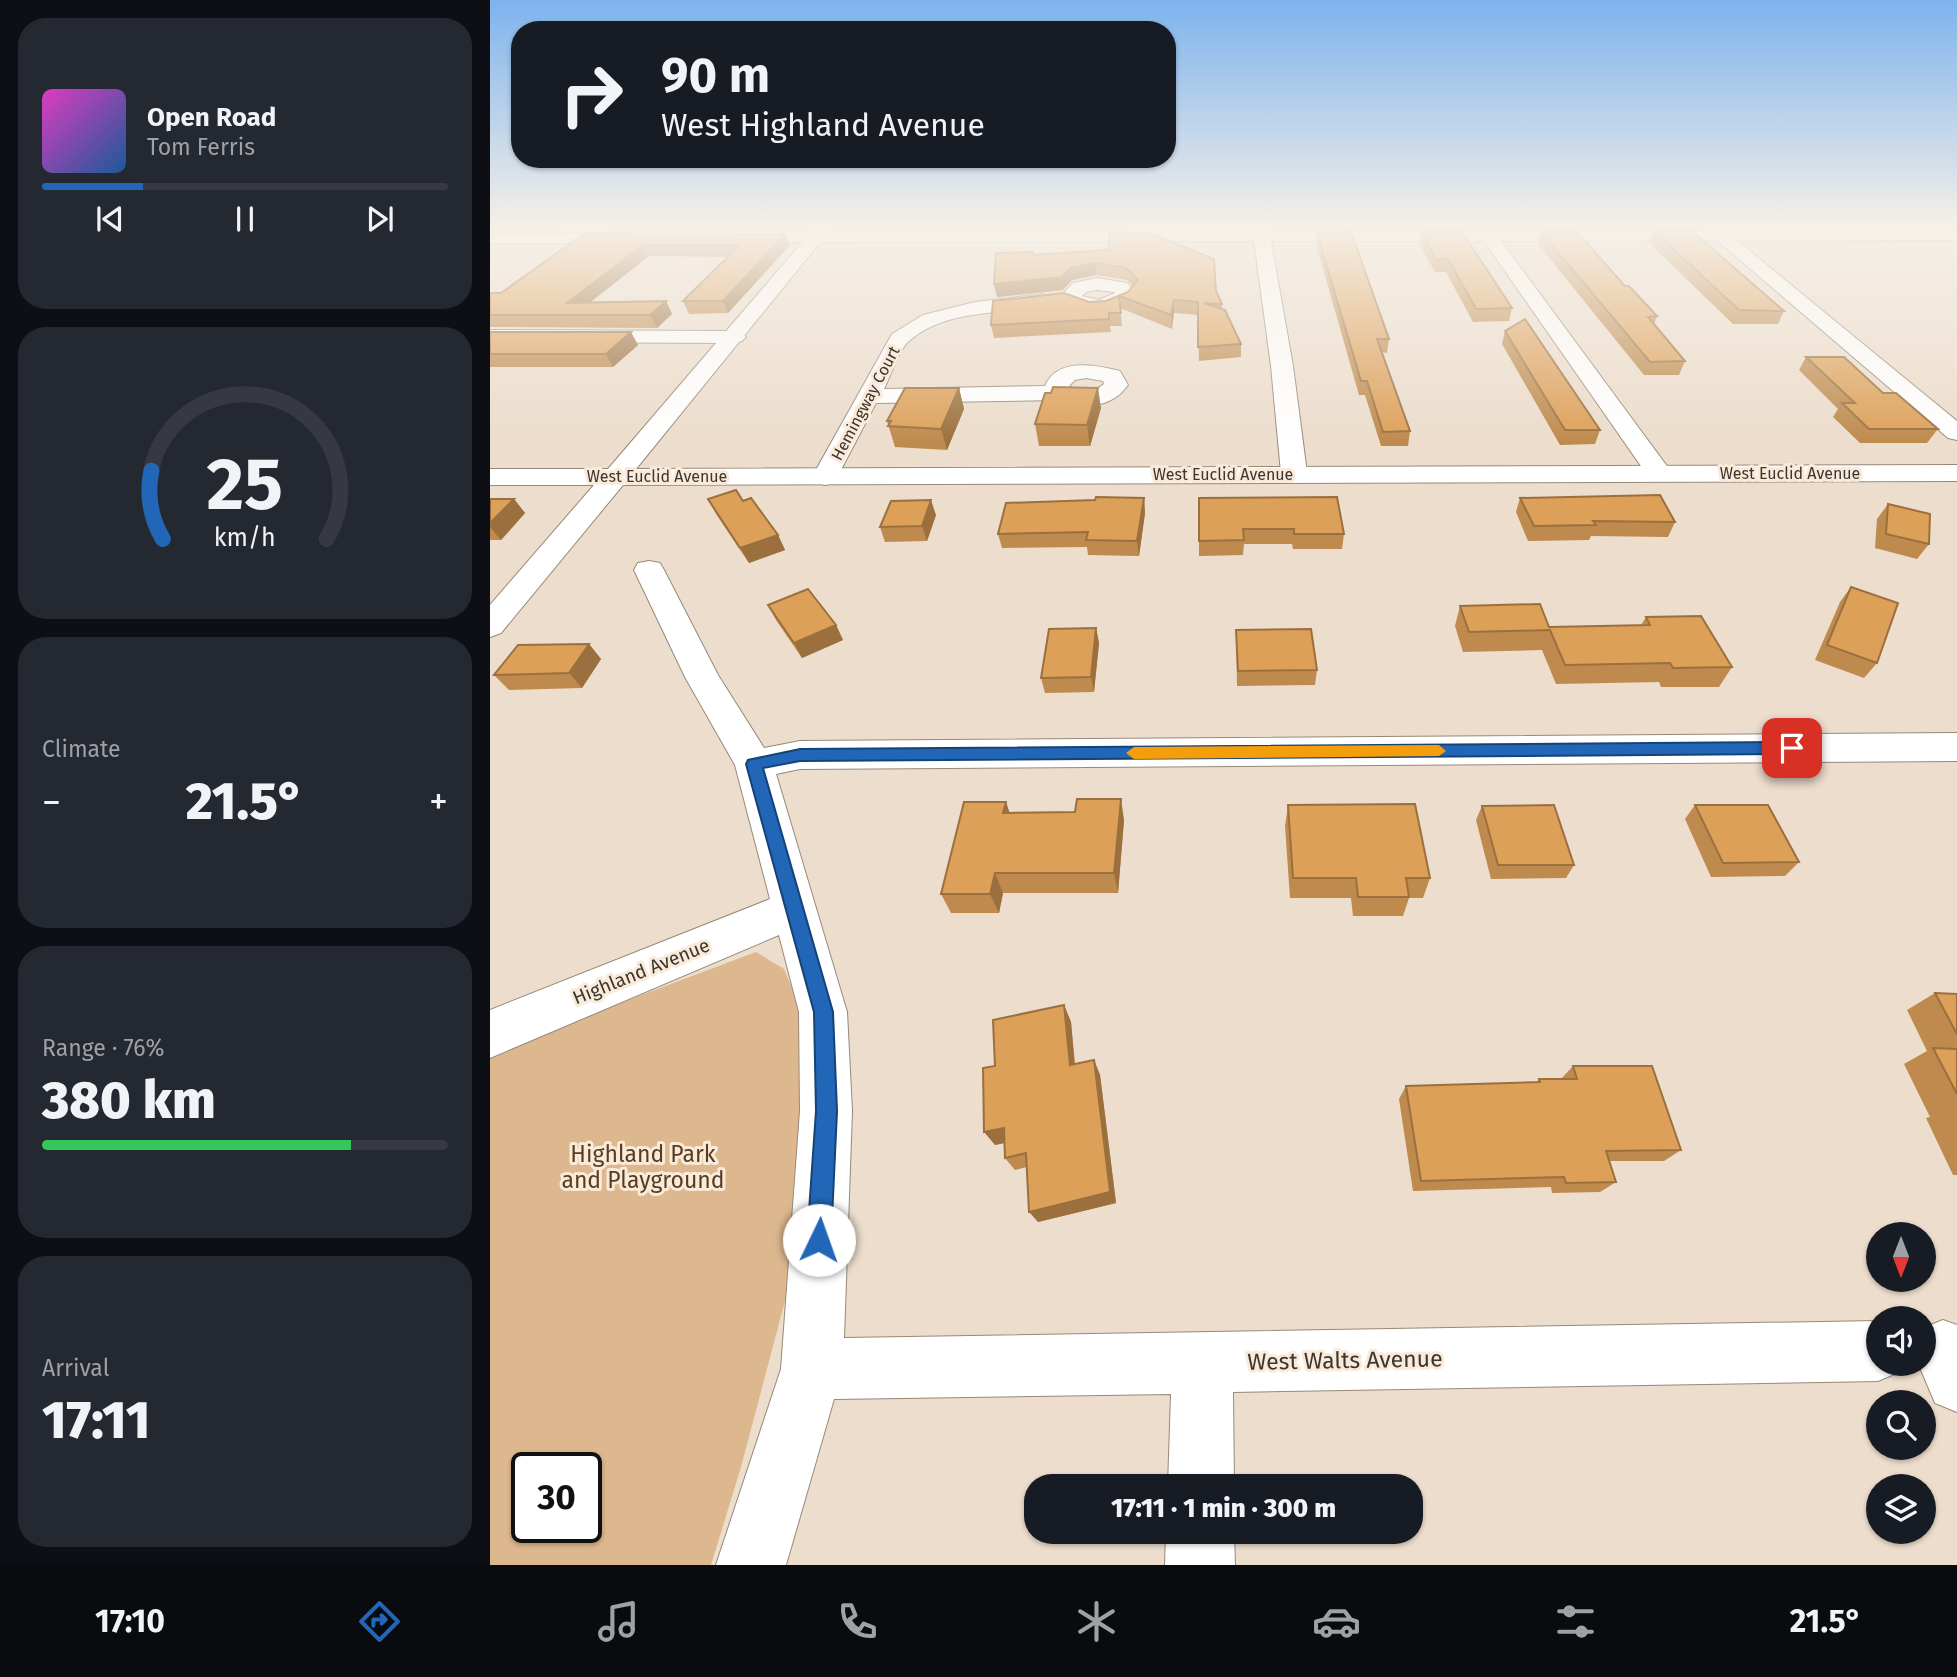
<!DOCTYPE html>
<html lang="en">
<head>
<meta charset="utf-8">
<style>
	:root { --surface:#171b24; --page:#242831; --text:#f1f3f6; --muted:#9ea1a6; --line:#363941; --accent:#2267b7 }
	body { margin:0; font-family:"Fira Sans",sans-serif; background:var(--page); color:var(--text); height:100vh; display:flex; flex-direction:column; font-size:26px; white-space:nowrap }
	* { box-sizing:border-box; margin:0 }
	p { font-size:23px; color:var(--muted) }
	.icon { flex:none; width:38px; height:38px; fill:none; stroke:currentColor; stroke-width:2; stroke-linecap:round; stroke-linejoin:round }
	.map { position:relative; flex:1; overflow:hidden }
	.drawer { display:flex; flex-direction:column; gap:18px; padding:18px; background:#0d0f14; width:490px }
	.drawer>* { flex:none }
	.banner { position:absolute; left:21px; top:21px; width:665px; height:147px; border-radius:28px; box-shadow:0 2px 5px #0004; background:#171b24; color:var(--text); overflow:hidden }
	.needle { width:46px; rotate:180deg }
	.fabs { position:absolute; left:1376px; top:1222px; display:grid; gap:14px }
	.fabs a { display:grid; place-items:center; width:70px; height:70px; border-radius:50%; background:var(--surface); box-shadow:0 2px 5px #0004; font-size:35px }
	.speed { position:absolute; left:21px; top:1452px; display:flex; gap:14px; font-size:35px; font-weight:700; text-align:center }
	.speed>* { display:grid; place-content:center; width:91px; height:91px; border-radius:50%; background:var(--surface); box-shadow:0 2px 5px #0004; line-height:1 }
	.speed .limit { border:4px solid #111; border-radius:10px; background:#fff; color:#111 }
	.pin { position:absolute; display:grid; place-items:center; width:60px; height:60px; color:#fff; margin:-30px; border-radius:14px; box-shadow:0 4px 10px #0006 }
	.me { position:absolute; width:77px; margin:-38px; rotate:3deg; stroke-linejoin:round; filter:drop-shadow(0 0 5px #0008) }
	.turn { display:flex; align-items:center; gap:24px; height:147px; padding:0 35px; font-size:32px }
	.turn .icon { width:91px; height:91px; stroke-width:2.5 }
	.turn b { display:block; font-size:49px; line-height:60px }
	.big { font-size:52px; font-weight:800; line-height:1.1 }
	.drawer .tile { flex:1; display:flex; flex-direction:column; justify-content:center; gap:10px; min-width:0; padding:0 24px; border-radius:28px; background:var(--page) }
	.drawer .dial { align-items:center; gap:0 }
	.dial svg { height:182px; overflow:visible; fill:none; stroke:var(--line); stroke-width:7; stroke-linecap:round; text-anchor:middle }
	.dial text { fill:var(--text); stroke:none }
	.song { display:flex; align-items:center; gap:21px }
	.cover { width:84px; height:84px; border-radius:10px; background:linear-gradient(135deg,hsl(310 70% 55%),hsl(210 70% 35%)) }
	.played { height:7px; border-radius:4px; background:linear-gradient(90deg,var(--accent) 25%,var(--line) 25%) }
	.keys { display:flex; justify-content:space-around; direction:ltr }
	.heat { display:flex; justify-content:space-between; align-items:center; font-size:38px; direction:ltr }
	.charge { height:10px; border-radius:5px; background:linear-gradient(90deg,#34c759 76%,var(--line) 0) }
	.trip { position:absolute; left:534px; top:1474px; width:399px; height:70px; border-radius:28px; background:var(--surface); box-shadow:0 2px 5px #0004; font-weight:800; line-height:70px; text-align:center }
	.menu { display:flex; height:112px; justify-content:space-around; align-items:center; background:#090b0e; color:var(--muted) }
	.menu .icon { width:49px; height:49px }
	.menu .current { color:var(--accent) }
	.menu b { font-size:32px; color:var(--text) }
	main { display:flex; flex:1; min-height:0 }
	.map>svg:first-child { display:block }
	.green { fill:#ddb88f; fill-rule:evenodd }
	.lines { fill:none; stroke-linecap:round; stroke-linejoin:round }
	.street-casing { stroke:#97897a; stroke-width:2 }
	.secondary-casing { stroke:#97897a; stroke-width:2 }
	.street { fill:#fff; fill-rule:evenodd }
	.secondary { fill:#fff; fill-rule:evenodd }
	.wall { fill:#be8a4d }
	.shaded-wall { fill:#9b703e }
	.building { fill:#dda059; stroke:#9b703e; stroke-width:2 }
	.route { fill:#2267b7; stroke:#164377; stroke-width:2 }
	.slow { fill:#f59e0b }
	.labels { text-anchor:middle; stroke-width:6; stroke-linejoin:round; paint-order:stroke }
	.far-street-label { font-size:16px; fill:#3c3630; stroke:#f9ead9 }
	.street-label { font-size:19px; fill:#3c3630; stroke:#f9ead9 }
	.near-park-label { font-size:23px; fill:#573d1f; stroke:#f9ead9 }
	.near-street-label { font-size:23px; fill:#3c3630; stroke:#f9ead9 }
</style>
</head>
<body>
<main>
<section class="drawer">
<div class="tile">
<div class="song"><i class="cover"></i><div><b>Open Road</b><p>Tom Ferris</p></div></div>
<div class="played"></div>
<div class="keys"><svg class="icon" aria-label="previous" viewBox="0 0 24 24"><path d="M18 5L8 12l10 7zM5 5v14"/></svg><svg class="icon" aria-label="pause" viewBox="0 0 24 24"><path d="M8 5v14M16 5v14"/></svg><svg class="icon" aria-label="next" viewBox="0 0 24 24"><path d="M6 5l10 7-10 7zM19 5v14"/></svg></div>
</div>
<div class="tile dial"><svg viewBox="0 0 100 80">
<path d="M14 69A42 42 0 1 1 86 69"/>
<path d="M14 69A42 42 0 0 1 9 39" stroke="#2267b7"/>
<text x="50" y="56" font-size="32" font-weight="700">25</text>
<text x="50" y="72" font-size="11">km/h</text>
</svg></div>
<div class="tile"><p>Climate</p>
<div class="heat"><a>−</a><b class="big">21.5°</b><a>+</a></div>
</div>
<div class="tile"><p>Range · 76%</p><b class="big">380 km</b><div class="charge"></div></div>
<div class="tile"><p>Arrival</p><b class="big">17:11</b></div>
</section>
<div class="map">
<svg width="1467" height="1565" viewBox="0 0 1467 1565">
	<rect width="100%" height="100%" fill="#ecddcc"/>
	<!-- green -->
	<path class="green" d="M 0,225 L 79,225 L 65,235 L 0,235 Z
		M 266,952 L 294,969 L 315,1019 L 300,1282 L 251,1467 L 221,1565 L 0,1565 L 0,1052 ZM 37,1468 L 96,1468 L 96,1528 L 37,1528 Z"/>
	<g class="lines">
		<defs>
			<path id="street" d="M 762,225 L 778,225 L 779,231 L 1467,230 L 1467,240 L 1011,241 L 1182,473 L 1178,479 L 1169,481 L 1160,479 L 994,241 L 781,241 L 803,366 L 817,473 L 813,479 L 804,481 L 795,479 L 791,473 L 781,366 L 764,241 L 244,242 L 235,237 L 244,232 L 762,231 Z
				M 0,233 L 141,233 L 150,238 L 141,243 L 0,243 Z
				M 607,278 L 637,283 L 646,293 C 630,315 588,320 570,297 L 583,283 ZM 607,290 L 624,292 L 625,293 L 609,300 L 592,296 L 596,292 Z
				M 554,294 L 564,300 L 561,304 C 514,316 458,307 419,341 C 408,351 401,375 394,389 L 555,386 C 567,357 606,365 630,371 L 638,385 C 622,408 593,410 569,400 L 386,403 L 344,483 L 335,485 L 326,483 L 322,477 L 402,334 L 433,315 L 485,302 ZM 596,378 L 613,381 L 614,384 C 603,393 591,394 579,386 L 585,380 Z
				M 0,330 L 245,331 L 252,333 L 256,337 L 252,341 L 245,343 L 0,342 Z
				M 159,561 L 170,563 L 174,570 L 228,675 L 274,748 L 310,741 L 1467,733 L 1467,761 L 310,769 L 286,774 L 357,1012 L 362,1111 L 354,1338 L 1388,1321 L 1388,1363 L 1413,1363 L 1409,1372 L 1388,1381 L 743,1392 L 744,1486 L 678,1486 L 681,1394 L 344,1399 L 296,1565 L 226,1565 L 291,1369 L 310,1111 L 309,1012 L 289,935 L 0,1058 L 0,1010 L 280,899 L 245,765 L 195,677 L 144,570 L 148,563 Z
				M 1453,1320 L 1467,1325 L 1467,1412 L 1445,1403 L 1428,1363 L 1433,1363 L 1433,1328 Z
				M 676,1531 L 744,1531 L 745,1565 L 675,1565 Z"/>
			<path id="secondary" d="M 327,225 L 344,225 L 146,469 L 1467,465 L 1467,481 L 133,485 L 11,633 L 0,637 L 0,605 L 104,485 L 0,485 L 0,469 L 118,469 Z
				M 1209,225 L 1228,225 L 1467,421 L 1467,440 L 1458,438 Z"/>
		</defs>
		<!-- street casing -->
		<use href="#street" class="street-casing"/>
		<!-- secondary casing -->
		<use href="#secondary" class="secondary-casing"/>
		<!-- street -->
		<use href="#street" class="street"/>
		<!-- secondary -->
		<use href="#secondary" class="secondary"/>
	</g>
	<!-- wall -->
	<path class="wall" d="M 118,225 L 317,225 L 314,230 L 121,230 Z
		M 919,225 L 960,225 L 960,228 L 920,228 Z
		M 1033,225 L 1071,225 L 1071,228 L 1035,228 Z
		M 1141,225 L 1181,225 L 1180,228 L 1143,228 Z
		M 1164,231 L 1294,311 L 1288,324 L 1243,324 L 1159,243 Z
		M 931,232 L 1022,308 L 1019,321 L 983,322 L 956,272 L 945,272 L 929,244 Z
		M 1051,232 L 1135,286 L 1167,316 L 1164,324 L 1195,361 L 1189,375 L 1154,375 L 1048,244 Z
		M 827,233 L 899,339 L 897,353 L 892,352 L 920,431 L 918,446 L 891,446 L 875,395 L 869,395 L 826,244 Z
		M 94,234 L 300,245 L 238,313 L 199,314 L 193,301 L 239,257 L 159,256 L 100,302 L 176,301 L 182,314 L 167,328 L 0,327 L 0,293 L 11,293 Z
		M 618,250 L 726,291 L 732,304 L 732,309 L 751,344 L 751,357 L 709,361 L 708,315 L 684,313 L 682,329 L 630,308 L 632,326 L 620,326 L 621,332 L 504,338 L 501,325 L 599,302 L 616,301 L 638,292 L 643,286 L 637,280 L 606,275 L 582,280 L 573,290 L 507,297 L 504,284 L 543,252 L 543,255 Z
		M 1015,331 L 1110,430 L 1105,444 L 1070,445 L 1012,344 Z
		M 0,332 L 148,345 L 123,367 L 0,367 Z
		M 1316,357 L 1393,393 L 1448,429 L 1437,443 L 1370,443 L 1343,417 L 1348,409 L 1309,370 Z
		M 469,388 L 474,409 L 457,450 L 405,447 L 397,421 Z
		M 611,408 L 600,446 L 549,446 L 545,424 Z
		M 654,498 L 655,513 L 649,556 L 598,555 L 597,547 L 512,548 L 508,534 Z
		M 709,498 L 854,534 L 852,549 L 803,549 L 802,544 L 754,544 L 753,555 L 709,556 Z
		M 1030,498 L 1185,522 L 1178,537 L 1101,536 L 1099,540 L 1038,541 L 1026,512 Z
		M 0,499 L 24,499 L 35,513 L 11,540 L 0,540 Z
		M 218,499 L 253,501 L 288,535 L 295,550 L 259,563 L 226,514 Z
		M 1398,504 L 1439,544 L 1427,559 L 1385,548 L 1387,519 Z
		M 446,515 L 437,541 L 395,542 L 390,527 Z
		M 1361,587 L 1387,663 L 1374,678 L 1325,660 L 1350,602 Z
		M 278,605 L 346,625 L 353,640 L 312,658 L 286,620 Z
		M 970,606 L 1059,627 L 1151,625 L 1156,617 L 1242,667 L 1229,687 L 1171,687 L 1169,682 L 1066,684 L 1052,650 L 973,652 L 965,626 Z
		M 606,628 L 609,643 L 604,692 L 555,693 L 551,678 Z
		M 746,630 L 827,670 L 825,685 L 747,686 Z
		M 99,644 L 111,659 L 92,688 L 19,690 L 4,675 Z
		M 516,802 L 519,813 L 634,820 L 628,893 L 513,893 L 509,913 L 461,913 L 451,894 Z
		M 798,805 L 940,878 L 933,898 L 919,898 L 913,916 L 863,916 L 861,898 L 800,898 L 795,826 Z
		M 1205,805 L 1309,862 L 1295,876 L 1221,877 L 1195,819 Z
		M 992,806 L 1084,865 L 1076,878 L 1001,879 L 986,820 Z
		M 1445,993 L 1467,994 L 1467,1175 L 1463,1175 L 1436,1118 L 1440,1117 L 1414,1064 L 1437,1051 L 1417,1010 Z
		M 574,1005 L 581,1022 L 585,1064 L 604,1060 L 610,1075 L 626,1203 L 548,1222 L 537,1167 L 525,1170 L 515,1158 L 515,1143 L 505,1145 L 505,1066 Z
		M 1083,1066 L 1191,1150 L 1174,1161 L 1119,1161 L 1126,1182 L 1110,1192 L 1062,1193 L 1061,1187 L 923,1191 L 909,1099 L 916,1086 L 1046,1083 L 1049,1079 L 1071,1079 Z"/>
	<!-- shaded-wall -->
	<path class="shaded-wall" d="M 295,234 L 300,245 L 238,313 L 233,301 Z
		M 153,245 L 159,256 L 84,315 L 77,303 Z
		M 605,263 L 606,275 L 582,280 L 573,290 L 507,297 L 504,284 Z
		M 684,300 L 684,313 L 682,329 L 681,315 Z
		M 176,301 L 182,314 L 167,328 L 160,315 Z
		M 141,332 L 148,345 L 123,367 L 116,354 Z
		M 469,388 L 474,409 L 457,450 L 451,429 Z
		M 608,388 L 611,408 L 600,446 L 597,425 Z
		M 654,498 L 655,513 L 649,556 L 647,541 Z
		M 24,499 L 35,513 L 11,540 L 0,527 L 0,523 Z
		M 441,500 L 446,515 L 437,541 L 432,526 Z
		M 288,535 L 295,550 L 259,563 L 250,548 Z
		M 346,625 L 353,640 L 312,658 L 304,643 Z
		M 606,628 L 609,643 L 604,692 L 601,677 Z
		M 99,644 L 111,659 L 92,688 L 79,673 Z
		M 631,799 L 634,820 L 628,893 L 624,873 Z
		M 516,802 L 523,823 L 513,813 Z
		M 505,873 L 513,893 L 509,913 L 500,894 Z
		M 574,1005 L 581,1022 L 586,1080 L 580,1065 Z
		M 604,1060 L 610,1075 L 626,1203 L 548,1222 L 539,1212 Z
		M 514,1128 L 523,1141 L 505,1145 L 494,1132 Z"/>
	<!-- building -->
	<path class="building" d="M 1164,231 L 1202,231 L 1294,311 L 1249,310 Z
		M 861,232 L 899,339 L 887,339 L 920,431 L 893,432 L 877,381 L 871,381 L 827,233 Z
		M 931,232 L 972,232 L 1022,308 L 986,309 L 958,259 L 947,260 Z
		M 1051,232 L 1087,232 L 1135,286 L 1139,286 L 1167,316 L 1158,317 L 1195,361 L 1160,362 Z
		M 620,233 L 660,233 L 724,259 L 726,291 L 732,304 L 714,303 L 735,310 L 751,344 L 708,347 L 708,302 L 684,300 L 681,315 L 629,296 L 631,313 L 619,313 L 619,319 L 501,325 L 503,301 L 574,293 L 599,302 L 616,301 L 638,292 L 648,280 L 636,268 L 605,263 L 581,268 L 571,277 L 504,284 L 506,253 L 543,252 L 543,255 L 618,250 Z
		M 94,234 L 295,234 L 233,301 L 193,301 L 250,245 L 153,245 L 77,303 L 176,301 L 160,315 L 0,315 L 0,293 L 11,293 Z
		M 1035,319 L 1110,430 L 1075,430 L 1015,331 Z
		M 0,332 L 141,332 L 116,354 L 0,354 Z
		M 1316,357 L 1354,357 L 1393,393 L 1406,393 L 1448,429 L 1379,429 L 1352,403 L 1365,403 Z
		M 563,387 L 608,388 L 597,425 L 545,424 L 555,393 L 561,393 Z
		M 415,388 L 469,388 L 451,429 L 398,426 L 401,421 L 397,421 Z
		M 246,490 L 253,501 L 261,498 L 288,535 L 250,548 L 218,499 Z
		M 1170,495 L 1185,522 L 1103,521 L 1106,525 L 1044,526 L 1030,498 Z
		M 606,497 L 654,498 L 647,541 L 596,540 L 598,532 L 508,534 L 516,503 L 605,500 Z
		M 847,497 L 854,534 L 804,534 L 804,529 L 753,529 L 754,540 L 709,541 L 709,498 Z
		M 0,499 L 24,499 L 0,523 Z
		M 441,500 L 432,526 L 390,527 L 401,501 Z
		M 1398,504 L 1440,514 L 1439,544 L 1396,534 Z
		M 1361,587 L 1408,603 L 1387,663 L 1337,645 Z
		M 318,589 L 346,625 L 304,643 L 278,605 Z
		M 1050,604 L 1059,627 L 1160,625 L 1156,617 L 1211,616 L 1242,667 L 1183,668 L 1180,663 L 1075,665 L 1060,630 L 979,632 L 970,606 Z
		M 606,628 L 601,677 L 551,678 L 559,629 Z
		M 821,629 L 827,670 L 748,671 L 746,630 Z
		M 99,644 L 79,673 L 4,675 L 28,645 Z
		M 587,799 L 631,799 L 624,873 L 505,873 L 500,894 L 451,894 L 474,802 L 516,802 L 513,813 L 585,812 Z
		M 925,804 L 940,878 L 916,878 L 919,897 L 868,897 L 866,878 L 803,878 L 798,805 Z
		M 1064,805 L 1084,865 L 1008,865 L 992,806 Z
		M 1205,805 L 1278,805 L 1309,862 L 1233,863 Z
		M 1445,993 L 1467,994 L 1467,1034 Z
		M 574,1005 L 580,1065 L 604,1060 L 620,1192 L 539,1212 L 536,1153 L 515,1158 L 514,1128 L 494,1132 L 493,1068 L 505,1066 L 503,1020 Z
		M 1443,1048 L 1467,1049 L 1467,1094 Z
		M 1083,1066 L 1162,1066 L 1191,1150 L 1116,1151 L 1126,1182 L 1076,1183 L 1074,1177 L 931,1181 L 916,1086 L 1050,1082 L 1049,1079 L 1087,1079 Z"/>
	<!-- sky -->
	<linearGradient id="sky" x2="0" y2="1"><stop stop-color="#7db3ed"/><stop offset="0.51" stop-color="#f6f0e8"/><stop offset="1" stop-color="#f6f0e8" stop-opacity="0"/></linearGradient>
	<rect width="1467" height="444" fill="url(#sky)"/>
	<!-- route -->
	<path class="route" d="M 1302,742 L 1309,748 L 1302,754 L 310,761 L 273,768 L 343,1012 L 347,1111 L 341,1240 L 337,1248 L 329,1251 L 321,1248 L 317,1240 L 326,1111 L 324,1012 L 256,764 L 258,760 L 310,749 Z"/>
	<!-- slow -->
	<path class="slow" d="M 949,745 L 956,751 L 949,756 L 644,759 L 636,753 L 644,747 Z"/>
	<g class="labels">
		<!-- far-street labels -->
		<g class="far-street-label">
			<text transform="translate(375 403) rotate(-62)" y="6">Hemingway Court</text>
			<text x="1300" y="479">West Euclid Avenue</text>
			<text x="733" y="480">West Euclid Avenue</text>
			<text x="167" y="482">West Euclid Avenue</text>
		</g>
		<!-- street labels -->
		<g class="street-label">
			<text transform="translate(151 971) rotate(-22)" y="7">Highland Avenue</text>
		</g>
		<!-- near-park labels -->
		<g class="near-park-label">
			<text x="153" y="1162">Highland Park<tspan x="153" dy="26">and Playground</tspan></text>
		</g>
		<!-- near-street labels -->
		<g class="near-street-label">
			<text transform="translate(855 1360) rotate(-1)" y="8">West Walts Avenue</text>
		</g>
	</g>
</svg>
<div class="fabs">
<a><svg class="needle" viewBox="-14 -14 28 28"><path d="M0-13l5 13h-10z" fill="#e53935"/><path d="M0 13l5-13h-10z" fill="#9ea1a6"/></svg></a>
<a><svg class="icon" aria-label="sound" viewBox="0 0 24 24"><path d="M4 9h4l5-4v14l-5-4H4zM17 9q2 3 0 6"/></svg></a>
<a><svg class="icon" aria-label="search" viewBox="0 0 24 24"><circle cx="10" cy="10" r="6"/><path d="M15 15l6 6"/></svg></a>
<a><svg class="icon" aria-label="layers" viewBox="0 0 24 24"><path d="M12 4l9 5-9 5-9-5zM3 14l9 5 9-5"/></svg></a>
</div>
<div class="speed"><div class="limit">30</div></div>
<div class="pin" style="left:1302px;top:748px;background:#d93025"><svg class="icon" aria-label="arrive" viewBox="0 0 24 24"><path d="M6 21V4h12l-3 4 3 4H6"/></svg></div>
<svg class="me" style="left:329px;top:1240px" viewBox="-20 -20 40 40"><circle r="19" fill="#fff"/><path d="M0-13L10 11 0 6-10 11z" fill="#2267b7"/></svg>
<div class="trip">17:11 · 1 min · 300 m</div>
<div class="banner">
<div class="turn"><svg class="icon" aria-label="right" viewBox="0 0 24 24"><path d="M7 20v-9h11M14 6l5 5-5 5"/></svg><div><b>90 m</b>West Highland Avenue</div></div>
</div>
</div>
</main>
<nav class="menu">
<b>17:10</b>
<svg class="icon current" aria-label="directions" viewBox="0 0 24 24"><path d="M12 3l9 9-9 9-9-9zM9 14v-3h6M13 9l2 2-2 2"/></svg>
<svg class="icon" aria-label="music" viewBox="0 0 24 24"><path d="M9 18V5l10-2v13"/><circle cx="6" cy="18" r="3"/><circle cx="16" cy="16" r="3"/></svg>
<svg class="icon" aria-label="phone" viewBox="0 0 24 24"><path d="M5 4h4l2 5-3 2q2 4 5 5l2-3 5 2v4C11 20 4 13 5 4z"/></svg>
<svg class="icon" aria-label="climate" viewBox="0 0 24 24"><path d="M12 3v18M4 7l16 10M4 17L20 7"/></svg>
<svg class="icon" aria-label="car" viewBox="0 0 24 24"><path d="M5 17H2v-5l4-1 3-4h7l3 4 3 1v5h-3M9 17h6M6 11h13"/><circle cx="7" cy="17" r="2"/><circle cx="17" cy="17" r="2"/></svg>
<svg class="icon" aria-label="filters" viewBox="0 0 24 24"><path d="M4 7h16M4 17h16"/><circle cx="9" cy="7" r="2"/><circle cx="15" cy="17" r="2"/></svg>
<b>21.5°</b>
</nav>
</body>
</html>
